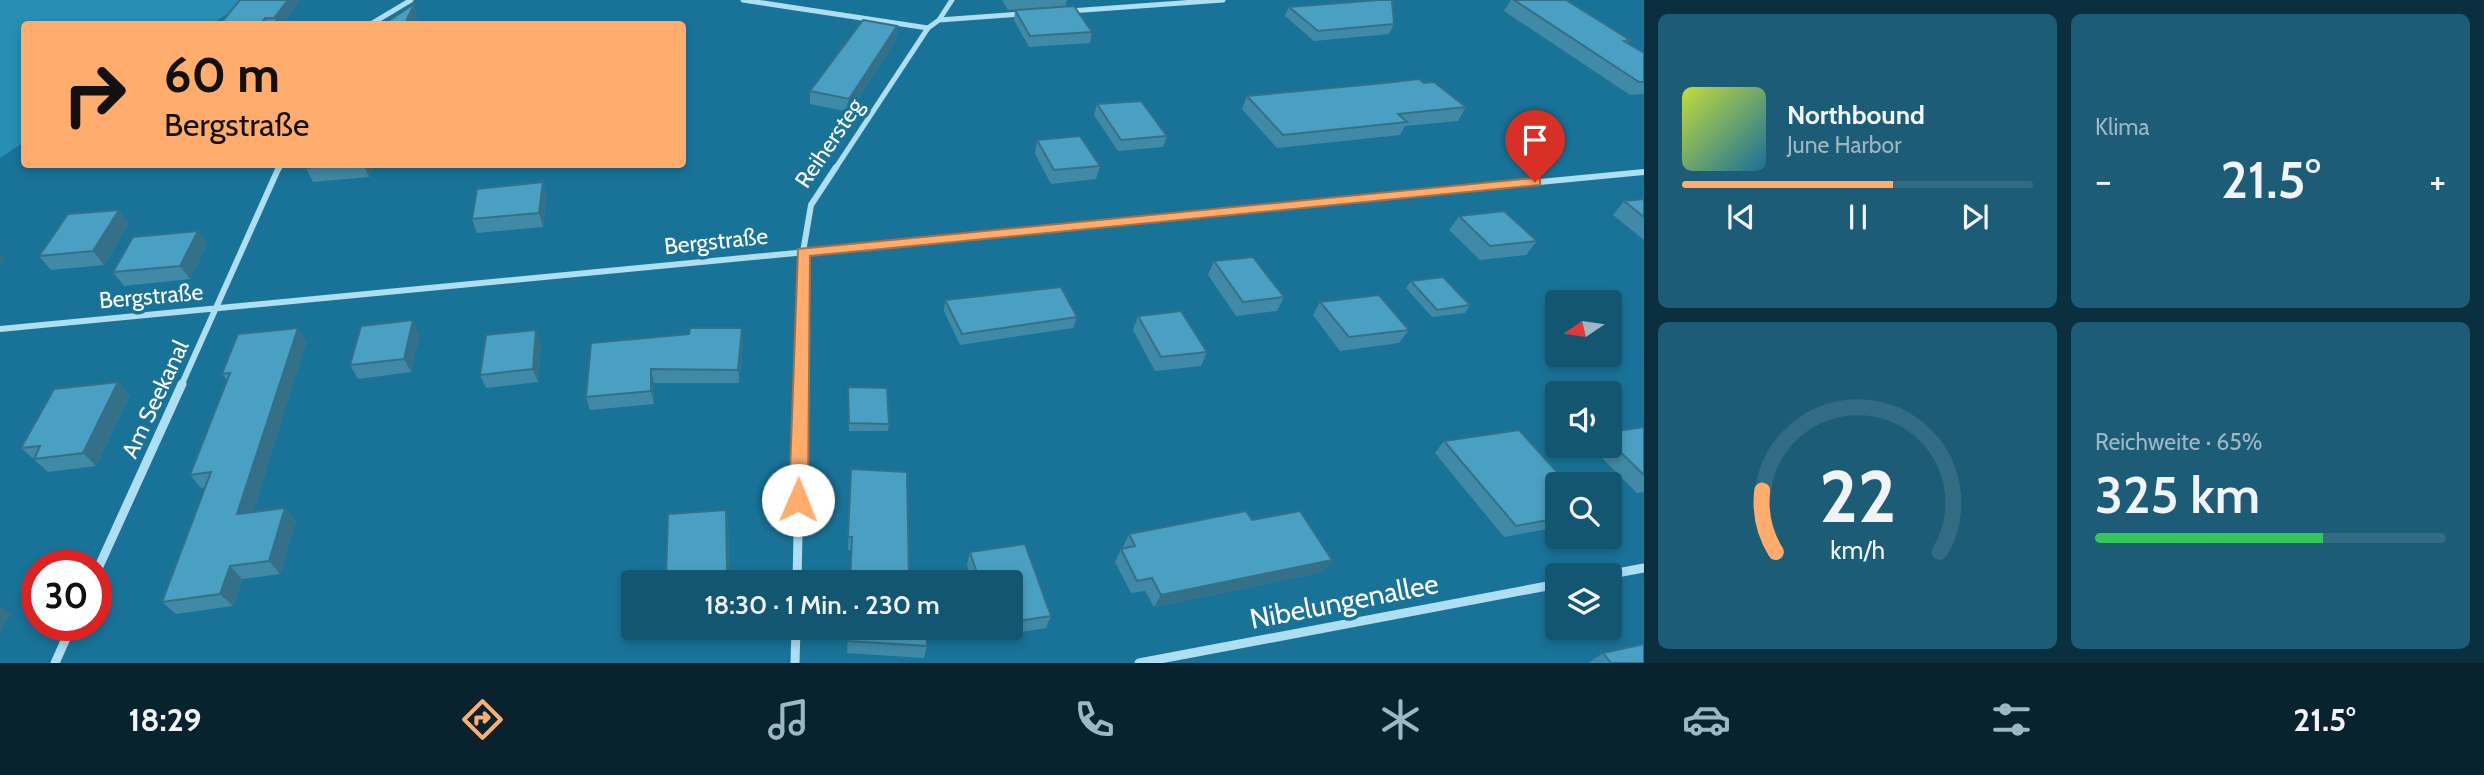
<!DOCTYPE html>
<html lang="de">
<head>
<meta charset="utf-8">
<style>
	:root { --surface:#135672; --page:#1c5c77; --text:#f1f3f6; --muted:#9db7c4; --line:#326c84; --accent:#ffac6c }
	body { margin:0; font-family:Cabin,sans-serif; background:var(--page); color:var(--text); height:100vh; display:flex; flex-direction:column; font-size:26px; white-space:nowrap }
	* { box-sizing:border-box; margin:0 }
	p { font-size:23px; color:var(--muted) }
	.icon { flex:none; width:38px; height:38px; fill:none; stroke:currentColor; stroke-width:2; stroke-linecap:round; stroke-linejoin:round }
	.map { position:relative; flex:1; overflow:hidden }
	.side { display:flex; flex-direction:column; gap:14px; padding:14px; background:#0a2f3f; width:840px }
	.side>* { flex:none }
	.guide { position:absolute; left:21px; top:21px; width:665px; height:147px; border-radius:7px; box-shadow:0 4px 10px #0003; background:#ffac6c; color:#111; overflow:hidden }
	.needle { width:46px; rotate:257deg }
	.fabs { position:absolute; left:1545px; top:290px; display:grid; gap:14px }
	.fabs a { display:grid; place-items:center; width:77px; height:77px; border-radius:7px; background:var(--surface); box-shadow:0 4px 10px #0003; font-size:35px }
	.speed { position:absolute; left:21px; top:550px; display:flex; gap:14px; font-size:35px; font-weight:700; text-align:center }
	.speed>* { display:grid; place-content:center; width:91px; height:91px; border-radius:50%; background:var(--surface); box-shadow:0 4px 10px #0003; line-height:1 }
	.speed .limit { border:10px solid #d22; background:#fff; color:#111 }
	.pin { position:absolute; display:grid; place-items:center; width:60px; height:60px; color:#fff; margin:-72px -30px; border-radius:50% 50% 50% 0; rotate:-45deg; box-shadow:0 0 7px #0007 }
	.pin .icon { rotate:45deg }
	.me { position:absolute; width:77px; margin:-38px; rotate:1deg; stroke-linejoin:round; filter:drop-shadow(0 0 5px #0008) }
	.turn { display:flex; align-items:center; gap:24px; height:147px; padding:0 28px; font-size:32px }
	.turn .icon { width:91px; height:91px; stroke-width:2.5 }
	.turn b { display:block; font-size:49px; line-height:60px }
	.big { font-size:52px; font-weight:600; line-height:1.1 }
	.side .card { flex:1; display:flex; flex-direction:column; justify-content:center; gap:10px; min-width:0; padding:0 24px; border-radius:10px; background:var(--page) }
	.side .dial { align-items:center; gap:0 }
	.dial svg { height:182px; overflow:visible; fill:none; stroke:var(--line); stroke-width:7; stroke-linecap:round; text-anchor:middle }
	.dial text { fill:var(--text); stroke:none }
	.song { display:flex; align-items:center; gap:21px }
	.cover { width:84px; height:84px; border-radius:10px; background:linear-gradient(135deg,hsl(70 70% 55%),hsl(200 70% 35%)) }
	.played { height:7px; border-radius:4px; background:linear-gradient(90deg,var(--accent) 60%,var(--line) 60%) }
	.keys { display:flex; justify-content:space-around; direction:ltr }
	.heat { display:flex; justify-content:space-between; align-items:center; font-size:38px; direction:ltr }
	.charge { height:10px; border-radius:5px; background:linear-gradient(90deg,#34c759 65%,var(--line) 0) }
	.side .tiles { flex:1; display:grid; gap:14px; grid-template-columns:repeat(2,1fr) }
	.trip { position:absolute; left:621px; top:570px; width:402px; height:70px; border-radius:7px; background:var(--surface); box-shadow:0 4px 10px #0003; font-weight:600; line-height:70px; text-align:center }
	.tab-bar { display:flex; height:112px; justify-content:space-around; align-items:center; background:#08222e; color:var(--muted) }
	.tab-bar .icon { width:49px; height:49px }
	.tab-bar .on { color:var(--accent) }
	.tab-bar b { font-size:32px; color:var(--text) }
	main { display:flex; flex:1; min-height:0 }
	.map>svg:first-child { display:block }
	.green { fill:#288eb4 }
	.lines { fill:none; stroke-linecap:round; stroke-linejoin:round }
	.street-far2 { stroke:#addef1; stroke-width:5 }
	.street-far1 { stroke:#addef1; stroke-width:6 }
	.street { stroke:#addef1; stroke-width:9 }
	.wall { fill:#408aa7 }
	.shaded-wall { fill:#347088 }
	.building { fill:#4aa0c2; stroke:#347088; stroke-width:2 }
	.route { fill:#ffac6c; stroke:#a67046; stroke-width:2 }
	.labels { text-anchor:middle; stroke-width:7; stroke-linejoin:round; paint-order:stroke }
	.street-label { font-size:23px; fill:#fff; stroke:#197398 }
	.near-street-label { font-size:28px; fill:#fff; stroke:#197398 }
</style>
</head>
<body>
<main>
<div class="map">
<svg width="1644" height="663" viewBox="0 0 1644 663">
	<rect width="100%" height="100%" fill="#197398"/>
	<!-- green -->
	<path class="green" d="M 0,0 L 250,0 L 211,24 L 24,24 L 24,142 L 0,158 Z"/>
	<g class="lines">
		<!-- street-far2 -->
		<path class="street-far2" d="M 743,0 L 928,28
			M 1070,11 L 1223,0
			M 939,20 L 1023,14
			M 371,24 L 411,0
			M 279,169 L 281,164
			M 835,169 L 928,28 L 939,20 L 952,0"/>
		<!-- street-far1 -->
		<path class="street-far1" d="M 0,329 L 1644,172
			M 181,386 L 279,167
			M 801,386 L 803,252 L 811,205 L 836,167"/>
		<!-- street -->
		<path class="street" d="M 96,573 L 182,384
			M 1601,576 L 1644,568
			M 797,583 L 801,384
			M 55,663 L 72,625
			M 795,663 L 796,628
			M 1139,663 L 1558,584"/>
	</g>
	<!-- wall -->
	<path class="wall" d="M 300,0 L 283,24 L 220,24 Z
		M 1002,0 L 1067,0 L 1065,6 L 1008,10 Z
		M 1511,0 L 1566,0 L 1630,40 L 1628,43 L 1644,53 L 1644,94 L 1630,95 L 1504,11 Z
		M 1289,7 L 1394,24 L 1389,34 L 1314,41 L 1285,16 Z
		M 1015,10 L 1092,32 L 1090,43 L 1029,47 L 1014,20 Z
		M 897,26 L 896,39 L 849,112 L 810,104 L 810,91 Z
		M 1424,83 L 1466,107 L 1458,121 L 1405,126 L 1400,135 L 1277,148 L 1242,109 L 1247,96 Z
		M 1097,104 L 1167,136 L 1163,147 L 1118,151 L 1094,115 Z
		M 1037,140 L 1100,166 L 1096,179 L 1051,184 L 1035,154 Z
		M 307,164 L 374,164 L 369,177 L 313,182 L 306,168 Z
		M 543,182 L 546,196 L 543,227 L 477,233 L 472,219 Z
		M 1644,199 L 1644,240 L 1613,215 L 1624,201 Z
		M 119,210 L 129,223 L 104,265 L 51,270 L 39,256 Z
		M 1459,216 L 1537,241 L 1526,255 L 1480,260 L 1449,230 Z
		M 207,244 L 190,279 L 124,286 L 113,272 Z
		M 1214,261 L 1284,297 L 1277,311 L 1236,316 L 1208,275 Z
		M 1411,281 L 1470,305 L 1465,313 L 1432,317 L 1406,288 Z
		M 945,300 L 1077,317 L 1073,328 L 960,345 L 944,311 Z
		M 1320,302 L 1409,330 L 1399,343 L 1340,351 L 1313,315 Z
		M 1138,316 L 1207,352 L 1201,366 L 1155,371 L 1133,330 Z
		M 298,328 L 306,342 L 253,512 L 285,508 L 296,521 L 280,574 L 242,579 L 233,606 L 176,614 L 162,602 L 205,487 L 201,488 L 190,475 L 227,380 L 222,374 Z
		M 419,334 L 411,372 L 358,379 L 350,365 Z
		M 743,342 L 739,383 L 654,383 L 654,404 L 590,410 L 586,397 L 591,343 Z
		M 541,344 L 538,382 L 486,388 L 480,375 Z
		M 118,382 L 130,395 L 96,466 L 48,472 L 21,448 Z
		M 848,387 L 889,424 L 888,431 L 849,431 Z
		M 1644,427 L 1644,492 L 1637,493 L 1590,446 L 1610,446 L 1610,432 Z
		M 1444,441 L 1558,485 L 1558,527 L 1504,537 L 1435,453 Z
		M 851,469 L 909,583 L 851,550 L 848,550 Z
		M 726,510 L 728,523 L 729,583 L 667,583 L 666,577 Z
		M 1252,520 L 1332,560 L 1322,572 L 1154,607 L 1145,591 L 1131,593 L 1115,562 L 1121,549 L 1124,548 L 1123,547 L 1129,534 Z
		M 1025,544 L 1051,616 L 1046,628 L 989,637 L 986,628 L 1012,628 L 1012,583 L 973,583 L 967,565 L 970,552 Z
		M 848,628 L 927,646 L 924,658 L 847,653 Z
		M 1603,653 L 1644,663 L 1588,663 Z"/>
	<!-- shaded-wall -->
	<path class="shaded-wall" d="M 288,0 L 300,0 L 283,24 L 278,24 L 274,18 Z
		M 414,4 L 418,17 L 415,24 L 405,24 Z
		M 265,18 L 268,24 L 261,24 Z
		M 897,26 L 896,39 L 849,112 L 849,99 Z
		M 363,164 L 374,164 L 369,177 Z
		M 543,182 L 546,196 L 543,227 L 539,213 Z
		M 119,210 L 129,223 L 104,265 L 93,251 Z
		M 198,231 L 207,244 L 190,279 L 180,266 Z
		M 0,253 L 5,259 L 0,265 Z
		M 413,320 L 419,334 L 411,372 L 404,359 Z
		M 298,328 L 306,342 L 249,527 L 237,514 Z
		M 742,328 L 743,342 L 739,383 L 738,370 Z
		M 536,330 L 541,344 L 538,382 L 533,369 Z
		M 651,369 L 654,383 L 654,404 L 651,391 Z
		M 118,382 L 130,395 L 96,466 L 83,453 Z
		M 285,508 L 296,521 L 280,574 L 269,561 Z
		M 726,510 L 728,523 L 729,583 L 727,572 Z
		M 1332,560 L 1322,572 L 1154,607 L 1161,595 Z
		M 230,566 L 242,579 L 233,606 L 220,594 Z
		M 0,606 L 11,613 L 0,634 Z"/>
	<!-- building -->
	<path class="building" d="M 240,0 L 288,0 L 274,18 L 265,18 L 261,24 L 220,24 Z
		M 1379,0 L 1392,0 L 1394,24 L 1318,31 L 1289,7 Z
		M 1514,0 L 1566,0 L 1630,40 L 1624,41 L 1644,53 L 1644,82 L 1639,82 Z
		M 414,4 L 405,24 L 384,24 Z
		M 1074,6 L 1092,32 L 1030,36 L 1015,10 Z
		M 863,20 L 897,26 L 849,99 L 810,91 Z
		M 1419,79 L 1424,83 L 1434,82 L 1466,107 L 1398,114 L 1407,122 L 1283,135 L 1247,96 L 1384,83 Z
		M 1141,101 L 1167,136 L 1121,140 L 1097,104 Z
		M 1080,136 L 1100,166 L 1054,170 L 1037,140 Z
		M 307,164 L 353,164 L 306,168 Z
		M 543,182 L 539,213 L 472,219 L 477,189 Z
		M 1644,199 L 1644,217 L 1624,201 Z
		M 119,210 L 93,251 L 39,256 L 68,214 Z
		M 1504,211 L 1537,241 L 1490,246 L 1459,216 Z
		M 198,231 L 180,266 L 113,272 L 133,237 Z
		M 1253,257 L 1284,297 L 1243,302 L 1214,261 Z
		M 1443,277 L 1470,305 L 1437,310 L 1411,281 Z
		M 1061,287 L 1077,317 L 962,334 L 945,300 Z
		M 1379,295 L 1409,330 L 1349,337 L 1320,302 Z
		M 1181,311 L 1207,352 L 1161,357 L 1138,316 Z
		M 413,320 L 404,359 L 350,365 L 361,326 Z
		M 298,328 L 237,514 L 285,508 L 269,561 L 230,566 L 220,594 L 162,602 L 211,472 L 190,475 L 230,373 L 222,374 L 238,334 Z
		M 690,328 L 742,328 L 738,370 L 651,369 L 651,391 L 586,397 L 591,343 L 689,334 Z
		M 536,330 L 533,369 L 480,375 L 486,335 Z
		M 118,382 L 83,453 L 34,459 L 40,446 L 21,448 L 54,389 Z
		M 848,387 L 887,388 L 889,424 L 849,423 Z
		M 1644,427 L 1644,475 L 1610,442 L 1610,432 Z
		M 1519,430 L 1569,485 L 1558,485 L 1558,518 L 1516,526 L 1444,441 Z
		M 851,469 L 907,472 L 909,583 L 850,583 L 852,537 L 848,537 Z
		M 726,510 L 727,572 L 666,577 L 668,514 Z
		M 1246,511 L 1252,520 L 1300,511 L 1332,560 L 1161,595 L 1152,578 L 1137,581 L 1121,549 L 1135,546 L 1129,534 Z
		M 1025,544 L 1051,616 L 1012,622 L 1012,583 L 980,583 L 970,552 Z
		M 848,628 L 926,628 L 927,646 L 847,641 Z
		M 1644,644 L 1644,663 L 1611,663 L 1603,653 Z"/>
	<!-- route -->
	<path class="route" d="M 1535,178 L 1540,179 L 1540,185 L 810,256 L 808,500 L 805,506 L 792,506 L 789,500 L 798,249 Z"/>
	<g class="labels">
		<!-- street labels -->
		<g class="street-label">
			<text transform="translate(829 143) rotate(-56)" y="8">Reihersteg</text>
			<text transform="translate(716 241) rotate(-6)" y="8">Bergstraße</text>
			<text transform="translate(151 296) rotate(-5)" y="8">Bergstraße</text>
			<text transform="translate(155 399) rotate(-65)" y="8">Am Seekanal</text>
		</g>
		<!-- near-street labels -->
		<g class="near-street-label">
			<text transform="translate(1344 601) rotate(-11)" y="10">Nibelungenallee</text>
		</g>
	</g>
</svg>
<div class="fabs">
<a><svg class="needle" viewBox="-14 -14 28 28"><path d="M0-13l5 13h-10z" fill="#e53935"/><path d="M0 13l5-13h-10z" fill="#9db7c4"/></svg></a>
<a><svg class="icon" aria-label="sound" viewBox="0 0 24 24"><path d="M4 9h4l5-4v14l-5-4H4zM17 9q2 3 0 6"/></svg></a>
<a><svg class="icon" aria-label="search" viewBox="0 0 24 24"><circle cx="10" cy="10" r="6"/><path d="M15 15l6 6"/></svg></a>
<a><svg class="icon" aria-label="layers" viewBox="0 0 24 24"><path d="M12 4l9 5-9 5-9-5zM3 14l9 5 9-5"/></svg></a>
</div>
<div class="speed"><div class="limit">30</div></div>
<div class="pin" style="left:1535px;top:182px;background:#d93025"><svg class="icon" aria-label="arrive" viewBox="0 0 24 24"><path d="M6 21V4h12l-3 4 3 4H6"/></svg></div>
<svg class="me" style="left:798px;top:500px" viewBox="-20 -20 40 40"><circle r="19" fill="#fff"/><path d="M0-13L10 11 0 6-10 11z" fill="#ffac6c"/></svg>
<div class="trip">18:30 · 1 Min. · 230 m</div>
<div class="guide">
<div class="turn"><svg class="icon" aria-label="right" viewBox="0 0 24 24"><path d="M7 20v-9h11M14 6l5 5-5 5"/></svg><div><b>60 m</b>Bergstraße</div></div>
</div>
</div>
<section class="side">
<div class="tiles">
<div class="card">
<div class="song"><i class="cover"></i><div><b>Northbound</b><p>June Harbor</p></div></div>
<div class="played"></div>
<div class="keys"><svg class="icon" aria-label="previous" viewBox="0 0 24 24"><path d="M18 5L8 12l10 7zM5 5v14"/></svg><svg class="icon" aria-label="pause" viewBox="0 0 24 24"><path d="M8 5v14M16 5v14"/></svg><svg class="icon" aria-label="next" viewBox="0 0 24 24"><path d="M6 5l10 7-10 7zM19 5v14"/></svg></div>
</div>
<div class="card"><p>Klima</p>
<div class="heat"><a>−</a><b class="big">21.5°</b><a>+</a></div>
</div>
<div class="card dial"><svg viewBox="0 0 100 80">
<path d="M14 69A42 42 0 1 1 86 69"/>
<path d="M14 69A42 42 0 0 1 8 42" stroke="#ffac6c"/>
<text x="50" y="56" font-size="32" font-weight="700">22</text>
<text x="50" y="72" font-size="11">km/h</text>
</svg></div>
<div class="card"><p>Reichweite · 65%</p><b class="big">325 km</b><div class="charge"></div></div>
</div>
</section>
</main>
<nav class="tab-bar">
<b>18:29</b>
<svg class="icon on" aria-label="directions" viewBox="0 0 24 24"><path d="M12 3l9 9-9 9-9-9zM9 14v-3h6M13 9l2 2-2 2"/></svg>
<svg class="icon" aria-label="music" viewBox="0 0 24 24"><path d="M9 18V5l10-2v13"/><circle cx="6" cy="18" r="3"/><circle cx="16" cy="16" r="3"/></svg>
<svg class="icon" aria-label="phone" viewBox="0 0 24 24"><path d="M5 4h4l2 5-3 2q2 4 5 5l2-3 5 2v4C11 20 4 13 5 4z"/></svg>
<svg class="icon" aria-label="climate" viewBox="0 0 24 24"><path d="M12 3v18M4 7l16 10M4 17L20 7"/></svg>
<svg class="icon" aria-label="car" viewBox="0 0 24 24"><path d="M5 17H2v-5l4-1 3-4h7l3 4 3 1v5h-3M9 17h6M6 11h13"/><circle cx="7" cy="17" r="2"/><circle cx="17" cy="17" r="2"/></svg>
<svg class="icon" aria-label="filters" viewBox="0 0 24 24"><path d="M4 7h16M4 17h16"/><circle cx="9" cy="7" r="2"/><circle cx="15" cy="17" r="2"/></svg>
<b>21.5°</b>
</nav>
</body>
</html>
